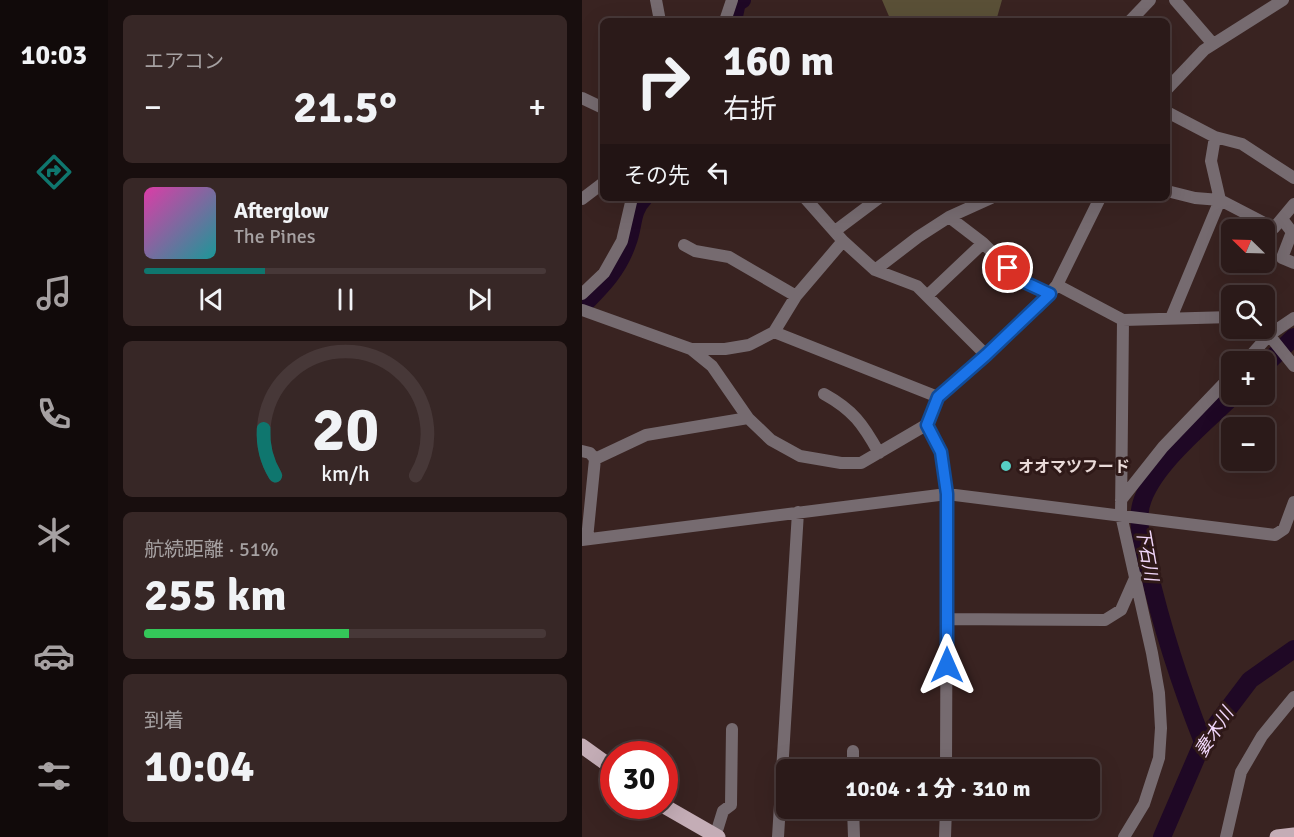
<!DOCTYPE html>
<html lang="ja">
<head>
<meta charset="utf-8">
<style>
	:root { --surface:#2b1a19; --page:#372726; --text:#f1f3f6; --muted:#a6a1a2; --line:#473838; --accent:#0f766e }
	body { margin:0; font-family:Signika,"Noto Sans JP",sans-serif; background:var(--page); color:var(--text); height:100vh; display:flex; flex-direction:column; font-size:22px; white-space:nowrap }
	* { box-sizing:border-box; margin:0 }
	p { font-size:20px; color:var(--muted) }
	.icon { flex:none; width:33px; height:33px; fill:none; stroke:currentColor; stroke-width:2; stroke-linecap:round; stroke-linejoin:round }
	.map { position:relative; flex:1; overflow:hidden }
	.drawer { display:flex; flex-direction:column; gap:15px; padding:15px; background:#180e0e; width:474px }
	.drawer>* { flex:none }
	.banner { position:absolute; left:18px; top:18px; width:570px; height:183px; border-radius:9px; box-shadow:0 6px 24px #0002,0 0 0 2px var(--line); background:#2b1a19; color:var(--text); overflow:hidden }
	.needle { width:39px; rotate:293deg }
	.buttons { position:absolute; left:639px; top:219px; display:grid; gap:12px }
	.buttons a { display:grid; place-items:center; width:54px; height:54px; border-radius:9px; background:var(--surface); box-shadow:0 6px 24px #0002,0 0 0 2px var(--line); font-size:30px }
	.speed { position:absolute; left:18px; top:741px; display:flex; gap:12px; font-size:30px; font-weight:700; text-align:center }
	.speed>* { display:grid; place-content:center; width:78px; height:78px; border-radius:50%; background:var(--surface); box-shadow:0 6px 24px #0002,0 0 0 2px var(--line); line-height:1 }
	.speed .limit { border:9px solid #d22; background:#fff; color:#111 }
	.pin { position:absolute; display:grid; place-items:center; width:51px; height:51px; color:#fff; margin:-26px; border:3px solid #fff; border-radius:50%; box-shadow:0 2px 6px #0007 }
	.me { position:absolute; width:66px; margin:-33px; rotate:0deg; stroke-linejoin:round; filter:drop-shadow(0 0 4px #0008) }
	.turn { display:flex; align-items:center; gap:21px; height:126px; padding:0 24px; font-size:27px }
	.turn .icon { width:78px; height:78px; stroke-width:2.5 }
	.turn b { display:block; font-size:42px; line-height:51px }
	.then { display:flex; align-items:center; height:57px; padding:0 24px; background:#0003; gap:12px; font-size:22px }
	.big { font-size:45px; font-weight:800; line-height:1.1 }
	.drawer .tile { flex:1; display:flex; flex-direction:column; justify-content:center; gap:9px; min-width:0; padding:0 21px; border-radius:9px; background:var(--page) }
	.drawer .dial { align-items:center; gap:0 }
	.dial svg { height:156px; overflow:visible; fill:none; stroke:var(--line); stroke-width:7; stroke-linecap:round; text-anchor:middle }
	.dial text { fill:var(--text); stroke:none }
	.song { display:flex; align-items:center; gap:18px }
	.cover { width:72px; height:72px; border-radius:9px; background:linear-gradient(135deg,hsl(320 70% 55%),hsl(180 70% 35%)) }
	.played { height:6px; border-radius:3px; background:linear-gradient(90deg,var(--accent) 30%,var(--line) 30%) }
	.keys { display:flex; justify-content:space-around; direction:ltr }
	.heat { display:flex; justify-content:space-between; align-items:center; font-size:33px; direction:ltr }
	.charge { height:9px; border-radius:4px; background:linear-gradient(90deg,#34c759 51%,var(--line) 0) }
	.trip { position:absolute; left:194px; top:759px; width:324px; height:60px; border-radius:9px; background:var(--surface); box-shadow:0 6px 24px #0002,0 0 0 2px var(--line); font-weight:800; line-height:60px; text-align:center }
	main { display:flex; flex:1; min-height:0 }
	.tab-bar { display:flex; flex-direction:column; width:108px; justify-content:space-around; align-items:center; background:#110a0a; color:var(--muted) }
	.tab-bar .icon { width:42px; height:42px }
	.tab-bar .current { color:var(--accent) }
	.tab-bar b { font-size:27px; color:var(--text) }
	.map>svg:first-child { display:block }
	.green { fill:#5a5037 }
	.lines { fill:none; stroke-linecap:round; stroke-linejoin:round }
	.river { stroke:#1f0825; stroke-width:18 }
	.minor { stroke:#766b70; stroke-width:12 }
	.major { stroke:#c4adb6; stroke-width:15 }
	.route-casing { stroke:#114b97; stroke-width:15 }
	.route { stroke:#1a73e8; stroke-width:10 }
	.poi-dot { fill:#56cec4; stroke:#2f1918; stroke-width:2 }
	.labels { text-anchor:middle; stroke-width:6; stroke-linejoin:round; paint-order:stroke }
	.poi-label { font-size:16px; font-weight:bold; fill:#e9dad8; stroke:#2f1918; text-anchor:start }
	.water-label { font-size:18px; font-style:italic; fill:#f2d7fb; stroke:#2f1918 }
</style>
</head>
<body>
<main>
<nav class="tab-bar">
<b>10:03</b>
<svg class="icon current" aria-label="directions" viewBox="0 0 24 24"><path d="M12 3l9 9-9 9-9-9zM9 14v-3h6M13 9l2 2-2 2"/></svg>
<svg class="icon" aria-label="music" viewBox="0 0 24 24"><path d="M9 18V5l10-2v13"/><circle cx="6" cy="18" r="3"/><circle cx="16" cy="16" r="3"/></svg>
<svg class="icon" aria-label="phone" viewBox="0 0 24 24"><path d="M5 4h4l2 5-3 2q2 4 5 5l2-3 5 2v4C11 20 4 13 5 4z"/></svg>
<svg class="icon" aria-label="climate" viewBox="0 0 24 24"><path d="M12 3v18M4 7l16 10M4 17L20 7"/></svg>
<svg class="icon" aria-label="car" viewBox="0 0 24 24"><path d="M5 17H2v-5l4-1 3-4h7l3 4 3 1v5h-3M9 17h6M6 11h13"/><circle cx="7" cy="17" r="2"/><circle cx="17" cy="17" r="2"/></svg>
<svg class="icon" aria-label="filters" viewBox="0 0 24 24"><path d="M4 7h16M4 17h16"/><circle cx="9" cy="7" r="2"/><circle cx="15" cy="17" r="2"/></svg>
</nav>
<section class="drawer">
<div class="tile"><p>エアコン</p>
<div class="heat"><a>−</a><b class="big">21.5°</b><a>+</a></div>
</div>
<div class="tile">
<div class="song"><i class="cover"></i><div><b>Afterglow</b><p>The Pines</p></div></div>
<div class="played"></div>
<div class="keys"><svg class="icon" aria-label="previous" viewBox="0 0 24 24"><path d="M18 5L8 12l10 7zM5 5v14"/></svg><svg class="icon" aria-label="pause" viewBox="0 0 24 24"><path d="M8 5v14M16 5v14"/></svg><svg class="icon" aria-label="next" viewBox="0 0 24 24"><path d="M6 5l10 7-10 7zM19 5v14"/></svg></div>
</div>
<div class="tile dial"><svg viewBox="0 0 100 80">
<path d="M14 69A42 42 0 1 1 86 69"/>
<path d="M14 69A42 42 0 0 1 8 45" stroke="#0f766e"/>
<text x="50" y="56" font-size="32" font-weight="700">20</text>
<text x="50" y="72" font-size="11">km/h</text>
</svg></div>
<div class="tile"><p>航続距離 · 51%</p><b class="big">255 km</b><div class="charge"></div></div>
<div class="tile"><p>到着</p><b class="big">10:04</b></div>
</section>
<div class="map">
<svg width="712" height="837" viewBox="0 0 712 837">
	<rect width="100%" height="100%" fill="#392321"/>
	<!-- green -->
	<path class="green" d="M 300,0 L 420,0 L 414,21 L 309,21 Z"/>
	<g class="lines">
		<!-- river -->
		<path class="river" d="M 151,21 L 155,2 L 160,0
			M 0,306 C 20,286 37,269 46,241 C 52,225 49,211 62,198
			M 682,366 L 712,337
			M 621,742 C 598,684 580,628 566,568 C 562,549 554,524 559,505 C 569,466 625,422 653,394
			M 580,837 L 621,742 L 668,680 L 712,649"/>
		<!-- minor -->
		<path class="minor" d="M 74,0 L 78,21
			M 593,0 L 631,44
			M 143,21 L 150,0
			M 548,21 L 568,0
			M 585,89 L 622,50 L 701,0
			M 0,98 L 21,108
			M 585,112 L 633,137 L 660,144 L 712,178
			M 585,191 L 613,198 L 638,200 L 692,228 L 712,204
			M 223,198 L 261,241 L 293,270 L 335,286 L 404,355
			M 0,199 L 21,183
			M 367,217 L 401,243 L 438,280 L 467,294
			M 700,219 L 710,232 L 700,258 L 712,263
			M 253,231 L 297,198
			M 102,245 L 113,251 L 147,257 L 214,296
			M 293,270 L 336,237 L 367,217 L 409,198
			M 475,285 L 541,320 L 650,317
			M 0,294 L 22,273 L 40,241 L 50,198
			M 345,296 L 401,243
			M 0,310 L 109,349 L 130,366 L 166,418 L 189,440 L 218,456 L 259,463 L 279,463 L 344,425 L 356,397 L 456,307 L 475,285 L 518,198
			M 589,318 L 638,200 L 629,161 L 633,137
			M 541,320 L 539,515 L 570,653 L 577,693 L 579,728 L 577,758 L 562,804 L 542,837
			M 673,328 L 687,335 L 712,366
			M 192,332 L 356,397
			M 109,349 L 143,349 L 167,345 L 192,332 L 214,296 L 261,241
			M 663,362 L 687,335 L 712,318
			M 242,394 C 271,410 281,424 297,453
			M 344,425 L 359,452 L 365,494 L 364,770
			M 0,451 L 8,453 L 13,459
			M 539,500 L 581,447 L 650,375
			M 5,539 L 13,459 L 64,435 L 166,418
			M 0,540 L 365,494 L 693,535 L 702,529 L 712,502
			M 365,619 L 523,620 L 539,610 L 554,576
			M 271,751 L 271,770
			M 271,808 L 272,837
			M 133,837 L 141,811 L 149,805 L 150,729
			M 196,837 L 216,512
			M 363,837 L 364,808
			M 644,837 L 659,772 L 680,736 L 712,697"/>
		<!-- major -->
		<path class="major" d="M 0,746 L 32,769
			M 82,806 L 136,837
			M 695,837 L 712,835"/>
	</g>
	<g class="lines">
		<defs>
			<path id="route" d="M 365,665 L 365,494 L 359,452 L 345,425 L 356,397 L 404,355 L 468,294 L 438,280 L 426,268"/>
		</defs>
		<!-- route casing -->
		<use href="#route" class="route-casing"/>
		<!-- route -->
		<use href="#route" class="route"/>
	</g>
	<!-- markers -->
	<circle class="poi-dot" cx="424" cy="466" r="6"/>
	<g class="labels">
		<!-- poi labels -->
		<g class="poi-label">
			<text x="436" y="472">オオマツフード</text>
		</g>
		<!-- water labels -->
		<g class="water-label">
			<text transform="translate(565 554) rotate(80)" y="6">下石川</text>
			<text transform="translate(632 732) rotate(-57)" y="6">妻木川</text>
		</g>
	</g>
</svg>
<div class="buttons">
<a><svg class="needle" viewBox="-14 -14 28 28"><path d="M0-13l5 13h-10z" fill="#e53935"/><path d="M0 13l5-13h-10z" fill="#a6a1a2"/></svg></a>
<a><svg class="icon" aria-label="search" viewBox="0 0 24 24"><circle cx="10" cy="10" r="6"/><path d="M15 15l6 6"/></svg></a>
<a>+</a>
<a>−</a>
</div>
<div class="speed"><div class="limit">30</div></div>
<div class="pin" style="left:426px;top:268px;background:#d93025"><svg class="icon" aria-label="arrive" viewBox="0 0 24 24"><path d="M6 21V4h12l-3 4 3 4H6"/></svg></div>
<svg class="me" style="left:365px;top:665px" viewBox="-20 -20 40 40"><path d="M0-17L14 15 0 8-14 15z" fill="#1a73e8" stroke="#fff" stroke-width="4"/></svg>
<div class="trip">10:04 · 1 分 · 310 m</div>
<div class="banner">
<div class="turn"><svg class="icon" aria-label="right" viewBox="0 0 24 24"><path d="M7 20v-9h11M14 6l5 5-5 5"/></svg><div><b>160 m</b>右折</div></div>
<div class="then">その先<svg class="icon" aria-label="left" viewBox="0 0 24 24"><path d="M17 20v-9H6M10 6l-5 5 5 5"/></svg></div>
</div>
</div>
</main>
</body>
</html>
